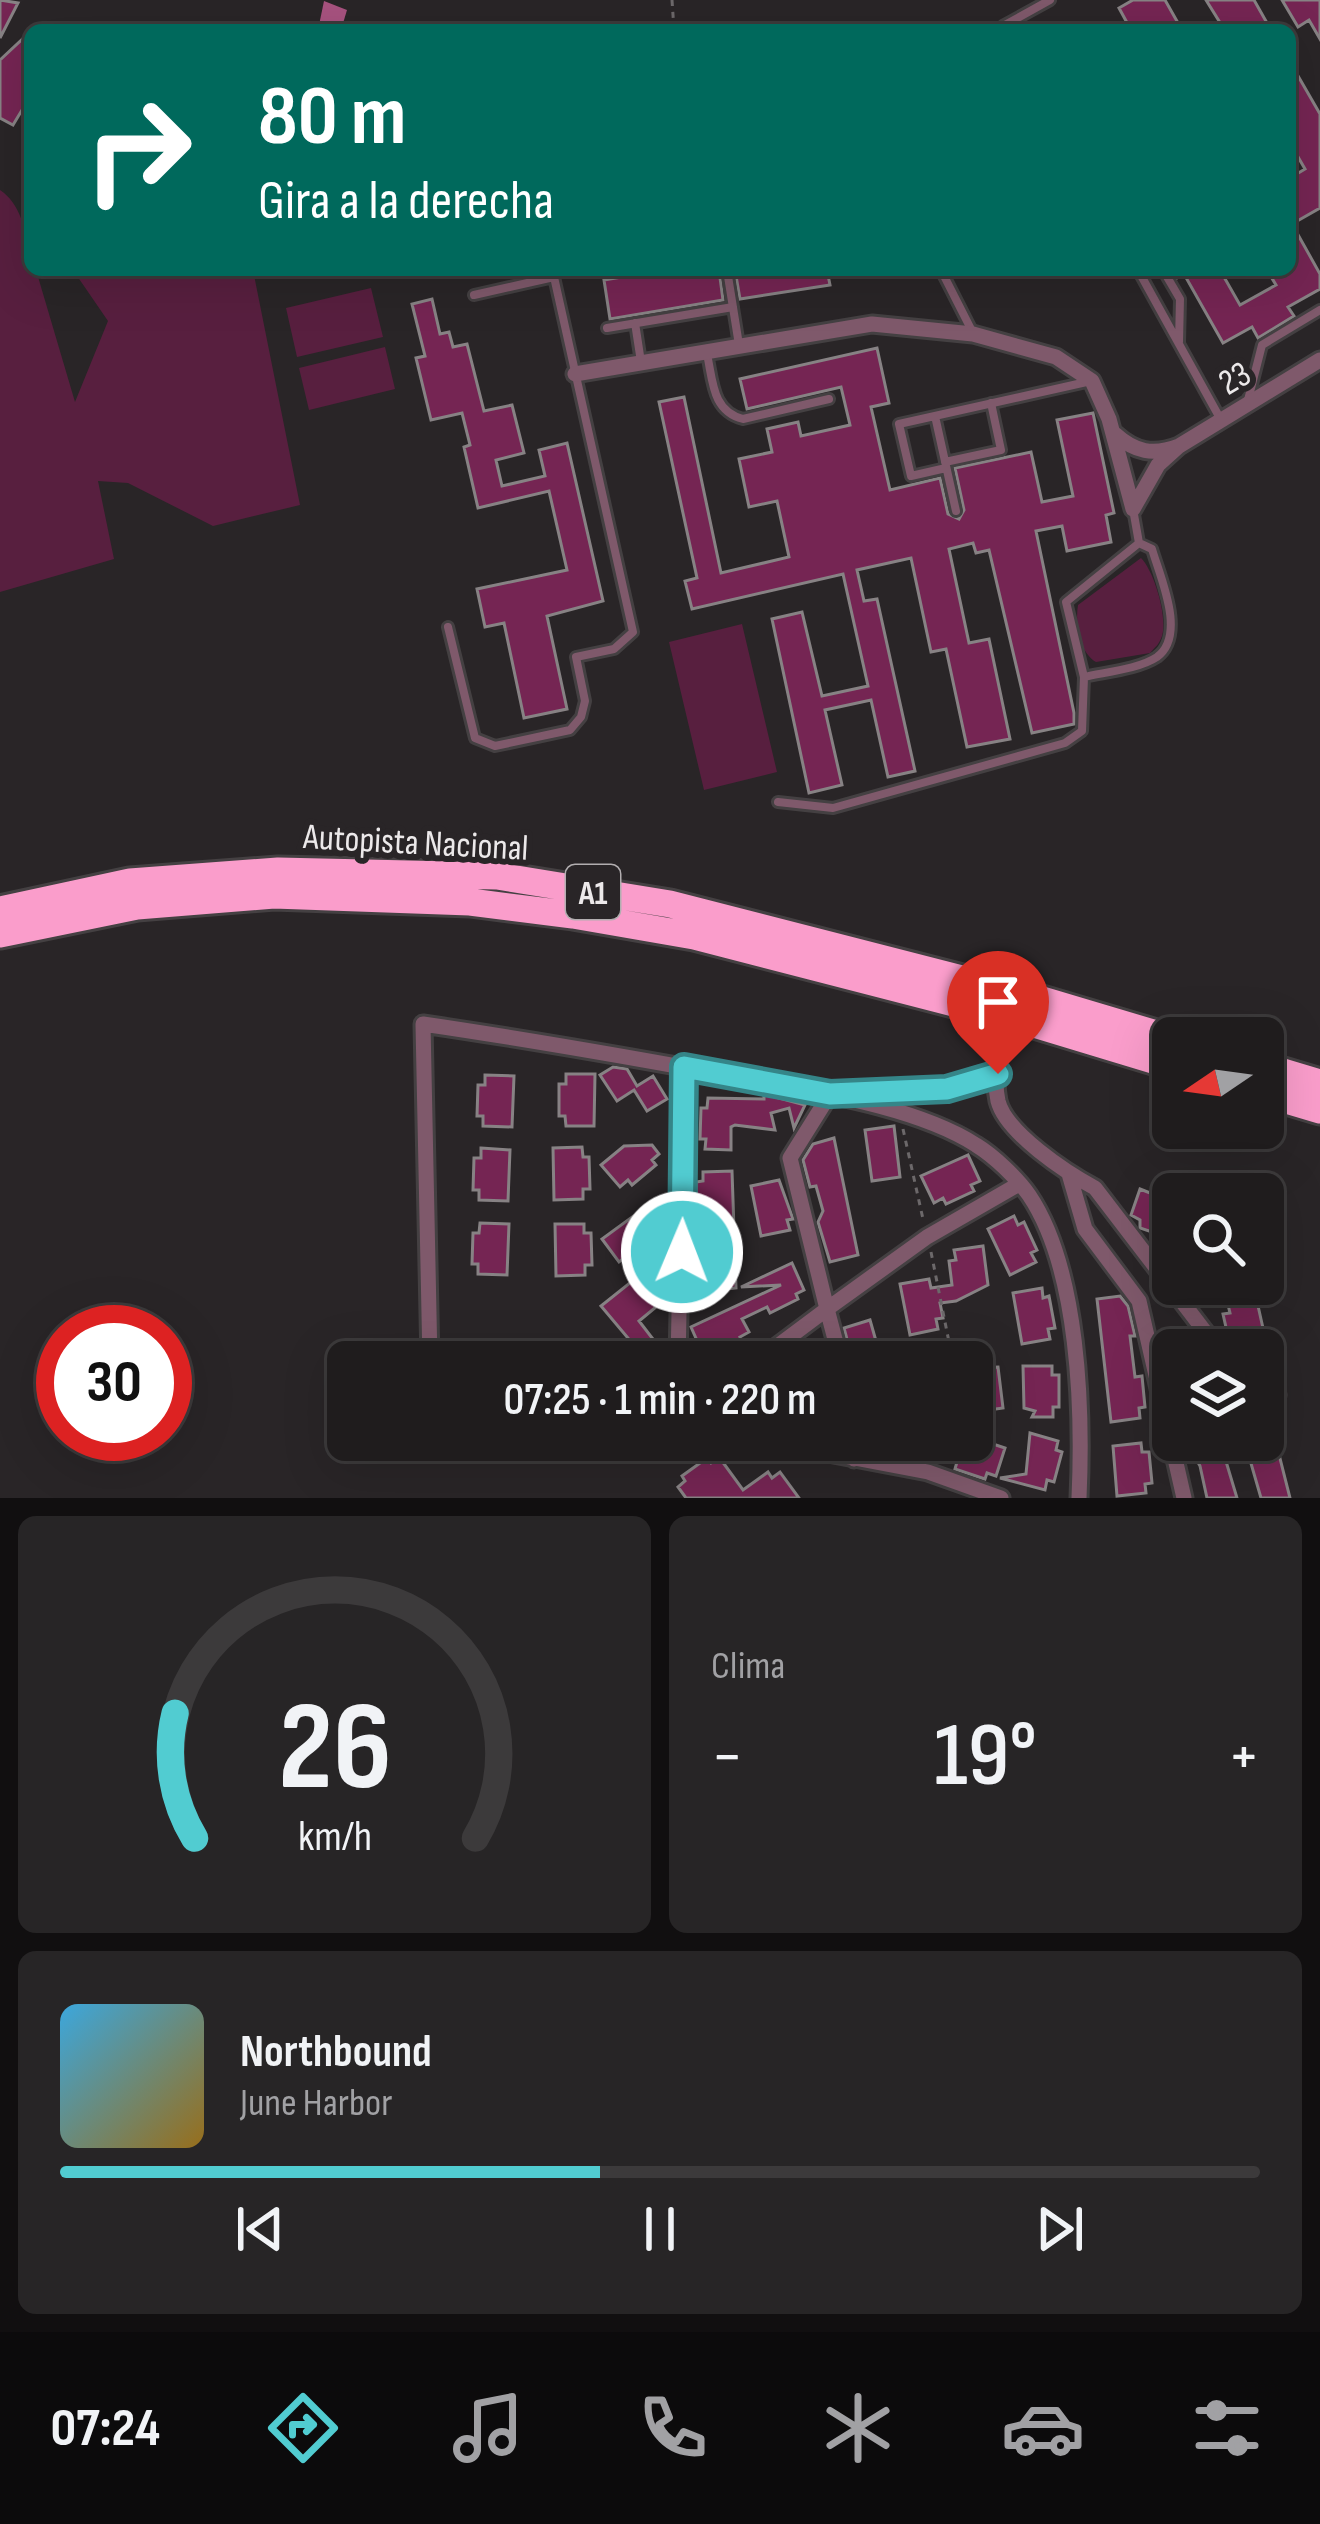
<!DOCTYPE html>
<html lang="es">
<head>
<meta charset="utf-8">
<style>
	:root { --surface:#1f1c1d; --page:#272526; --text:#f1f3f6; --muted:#a1a1a4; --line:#3c3a3b; --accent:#51ccd1 }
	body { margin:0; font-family:"Sofia Sans Condensed",sans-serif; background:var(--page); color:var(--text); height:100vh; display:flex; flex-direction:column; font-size:45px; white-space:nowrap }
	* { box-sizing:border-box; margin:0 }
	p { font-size:39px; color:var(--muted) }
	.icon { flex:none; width:66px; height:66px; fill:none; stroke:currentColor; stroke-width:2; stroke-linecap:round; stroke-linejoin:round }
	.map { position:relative; height:1498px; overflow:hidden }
	.side { display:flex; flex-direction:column; gap:18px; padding:18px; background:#110f10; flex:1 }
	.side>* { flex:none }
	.top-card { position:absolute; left:24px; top:24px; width:1272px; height:252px; border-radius:18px; box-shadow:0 12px 48px #0002,0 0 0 3px var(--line); background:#00695c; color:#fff; overflow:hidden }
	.needle { width:78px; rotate:257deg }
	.tools { position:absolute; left:1152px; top:1017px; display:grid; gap:24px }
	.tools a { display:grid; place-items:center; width:132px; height:132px; border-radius:18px; background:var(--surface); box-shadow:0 12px 48px #0002,0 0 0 3px var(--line); font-size:60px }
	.speed { position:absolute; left:36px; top:1305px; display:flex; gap:24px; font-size:60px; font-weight:700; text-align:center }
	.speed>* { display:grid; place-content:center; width:156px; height:156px; border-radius:50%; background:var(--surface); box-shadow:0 12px 48px #0002,0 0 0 3px var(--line); line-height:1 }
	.speed .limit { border:18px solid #d22; background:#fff; color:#111 }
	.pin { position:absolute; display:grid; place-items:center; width:102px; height:102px; color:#fff; margin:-123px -51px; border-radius:50% 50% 50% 0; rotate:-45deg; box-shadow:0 0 12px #0007 }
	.pin .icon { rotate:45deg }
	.me { position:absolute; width:132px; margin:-66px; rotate:1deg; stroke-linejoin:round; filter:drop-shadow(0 0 9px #0008) }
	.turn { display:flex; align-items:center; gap:42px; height:252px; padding:0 36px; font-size:54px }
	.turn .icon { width:156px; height:156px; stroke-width:2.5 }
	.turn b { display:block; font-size:84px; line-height:102px }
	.big { font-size:90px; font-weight:600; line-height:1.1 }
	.side .card { flex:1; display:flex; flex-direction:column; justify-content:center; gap:18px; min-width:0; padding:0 42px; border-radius:18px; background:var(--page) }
	.side .dial { align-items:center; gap:0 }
	.dial svg { height:312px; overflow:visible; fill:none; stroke:var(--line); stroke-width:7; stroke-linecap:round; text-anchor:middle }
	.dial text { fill:var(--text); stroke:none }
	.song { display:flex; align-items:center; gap:36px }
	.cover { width:144px; height:144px; border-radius:18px; background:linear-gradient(135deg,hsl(200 70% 55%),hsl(40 70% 35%)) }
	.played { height:12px; border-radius:6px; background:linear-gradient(90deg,var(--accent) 45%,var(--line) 45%) }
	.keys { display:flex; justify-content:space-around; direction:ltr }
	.heat { display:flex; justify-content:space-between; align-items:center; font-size:66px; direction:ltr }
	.side .tiles { flex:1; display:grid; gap:18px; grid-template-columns:1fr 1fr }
	.card:last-child { grid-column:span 2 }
	.trip { position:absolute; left:327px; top:1341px; width:666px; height:120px; border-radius:18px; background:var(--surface); box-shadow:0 12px 48px #0002,0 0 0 3px var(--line); font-weight:600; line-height:120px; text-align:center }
	.tabs { display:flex; height:192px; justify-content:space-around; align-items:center; background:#0c0b0c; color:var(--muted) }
	.tabs .icon { width:84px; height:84px }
	.tabs .active { color:var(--accent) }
	.tabs b { font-size:54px; color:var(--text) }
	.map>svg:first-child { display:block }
	.green { fill:#581f3f }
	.water { fill:#a7527f }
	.building { fill:#752553; stroke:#878284; stroke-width:3 }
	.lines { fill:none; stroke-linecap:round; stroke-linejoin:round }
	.service-casing { stroke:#444042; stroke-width:14 }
	.minor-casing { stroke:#444042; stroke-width:21 }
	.motorway-casing { stroke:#444042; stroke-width:33 }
	.path { stroke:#6c686a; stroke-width:3; stroke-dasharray:6 6; stroke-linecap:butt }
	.service { stroke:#7f596b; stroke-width:8 }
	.minor { stroke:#7f596b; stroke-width:15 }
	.motorway { stroke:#fa9dcb; stroke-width:27 }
	.route-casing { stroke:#358588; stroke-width:30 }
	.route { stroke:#51ccd1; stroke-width:21 }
	.labels { text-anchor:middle; stroke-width:12; stroke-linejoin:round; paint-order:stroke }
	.shield { fill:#292527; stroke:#b2aeb0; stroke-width:3 }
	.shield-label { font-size:33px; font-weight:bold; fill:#ece9ea }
	.street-label { font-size:36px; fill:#ece9ea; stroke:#292527 }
</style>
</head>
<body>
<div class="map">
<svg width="1320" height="1498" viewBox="0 0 1320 1498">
	<rect width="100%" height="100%" fill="#292527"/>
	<!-- green -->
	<path class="green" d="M 0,190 C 23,205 30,243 30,270 L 36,270 L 75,402 L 108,321 L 73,270 L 253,270 L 300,505 L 213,526 L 128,483 L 98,481 L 114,559 L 0,592 Z
		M 371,288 L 383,337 L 297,357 L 286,308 Z
		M 385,347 L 395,389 L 309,410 L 299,368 Z
		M 1141,558 C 1154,571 1168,617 1162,636 C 1159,645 1155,647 1150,653 L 1096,662 C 1079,652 1075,623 1078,605 Z
		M 742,624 L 777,772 L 704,790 L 669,642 Z"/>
	<!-- water -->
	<path class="water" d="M 324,1 L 347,10 L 341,30 L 318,30 Z"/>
	<!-- building -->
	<path class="building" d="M 0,0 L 18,3 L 0,38 Z
		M 1133,0 L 1165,0 L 1182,30 L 1131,30 L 1119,8 Z
		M 1206,0 L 1254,0 L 1271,30 L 1203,30 L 1219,21 Z
		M 1282,0 L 1320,0 L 1320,39 L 1309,20 L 1298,27 Z
		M 30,32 L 30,115 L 22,110 L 13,125 L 0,118 L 0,60 Z
		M 1290,62 L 1320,114 L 1320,208 L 1292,224 L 1320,274 L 1320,289 L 1288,307 L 1294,316 L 1258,338 L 1252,327 L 1223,343 L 1184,274 L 1177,278 L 1173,270 L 1220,270 L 1240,305 L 1276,285 L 1267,270 L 1290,270 L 1290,178 L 1305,169 L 1290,143 Z
		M 663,270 L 719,270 L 723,300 L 610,319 L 604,280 Z
		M 735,270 L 827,270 L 830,285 L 740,299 Z
		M 432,299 L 440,334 L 449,332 L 453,347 L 467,344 L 484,411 L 512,405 L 524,453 L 496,460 L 502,486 L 545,476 L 539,450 L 567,443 L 603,601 L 547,616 L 567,709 L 524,718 L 504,623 L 485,627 L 477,589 L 567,570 L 549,491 L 478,508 L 464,447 L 470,445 L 462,413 L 431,420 L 416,358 L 425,356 L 412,304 Z
		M 877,348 L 889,403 L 871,407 L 890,490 L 940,478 L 948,514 L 959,519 L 964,510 L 955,468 L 1031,452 L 1042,502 L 1073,496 L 1057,420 L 1093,413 L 1114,513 L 1106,515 L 1111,542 L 1067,551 L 1062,526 L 1036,531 L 1074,713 L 1074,724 L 1032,733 L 989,550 L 976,553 L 973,543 L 949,549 L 969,643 L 989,639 L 1010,739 L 967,747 L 946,649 L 931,652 L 911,558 L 857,570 L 864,601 L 877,599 L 915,771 L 888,777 L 871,700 L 825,710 L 842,785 L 809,793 L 772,619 L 802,612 L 822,696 L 868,686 L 843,574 L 692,609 L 685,581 L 697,578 L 659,402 L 684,397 L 721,573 L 789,557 L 777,501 L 749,507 L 739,459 L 772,452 L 767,429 L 798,422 L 801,436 L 850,425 L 841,387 L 747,409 L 740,379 Z
		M 613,1067 L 627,1069 L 637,1086 L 653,1076 L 667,1099 L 647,1111 L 634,1090 L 617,1101 L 600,1075 Z
		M 566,1074 L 595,1074 L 594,1126 L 566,1126 L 565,1116 L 559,1116 L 559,1084 L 566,1084 Z
		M 485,1075 L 514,1076 L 512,1127 L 483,1126 L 483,1116 L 477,1116 L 478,1085 L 485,1085 Z
		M 764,1094 L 805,1105 L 794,1128 L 789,1108 L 771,1113 L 775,1130 L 735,1125 L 731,1127 L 731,1150 L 705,1149 L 706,1139 L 700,1139 L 701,1108 L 707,1108 L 708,1098 L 764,1099 Z
		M 894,1126 L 900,1177 L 872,1181 L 865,1130 Z
		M 834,1138 L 858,1255 L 830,1262 L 818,1222 L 823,1211 L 816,1186 L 810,1187 L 803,1160 L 813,1144 Z
		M 652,1145 L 659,1154 L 652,1160 L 656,1165 L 632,1185 L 628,1180 L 620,1187 L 601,1165 L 624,1146 Z
		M 582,1147 L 583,1157 L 589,1157 L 590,1189 L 583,1189 L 583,1199 L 554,1200 L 553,1148 Z
		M 481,1148 L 510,1150 L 508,1201 L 479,1200 L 479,1190 L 473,1190 L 474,1158 L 481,1158 Z
		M 968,1155 L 980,1181 L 971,1185 L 974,1191 L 946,1204 L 943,1198 L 934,1203 L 921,1176 Z
		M 732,1171 L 736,1288 L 707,1291 L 706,1281 L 700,1282 L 698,1250 L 704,1250 L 703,1213 L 697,1213 L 696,1182 L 703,1181 L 703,1172 Z
		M 779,1180 L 793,1219 L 787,1220 L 790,1230 L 761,1236 L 751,1186 Z
		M 1140,1189 L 1173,1202 L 1173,1233 L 1169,1231 L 1167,1237 L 1140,1228 L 1140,1220 L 1131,1215 Z
		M 643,1209 L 660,1232 L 653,1238 L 656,1243 L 631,1262 L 627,1256 L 619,1262 L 602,1239 Z
		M 1014,1216 L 1018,1225 L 1024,1222 L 1037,1250 L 1031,1253 L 1036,1262 L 1010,1275 L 988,1229 Z
		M 480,1223 L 509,1224 L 507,1275 L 478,1274 L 478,1264 L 472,1264 L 473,1233 L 479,1233 Z
		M 555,1224 L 584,1224 L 584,1233 L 591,1233 L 592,1265 L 585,1265 L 585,1275 L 556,1276 Z
		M 983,1246 L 988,1285 L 956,1301 L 940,1303 L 943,1318 L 936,1319 L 938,1329 L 910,1335 L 900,1284 L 929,1279 L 931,1288 L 952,1285 L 949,1261 L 956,1260 L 954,1250 Z
		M 792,1263 L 804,1290 L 796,1294 L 798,1299 L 770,1313 L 767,1307 L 742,1319 L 749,1332 L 740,1337 L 743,1342 L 714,1356 L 712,1350 L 703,1354 L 691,1327 L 781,1285 L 741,1287 Z
		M 641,1274 L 659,1296 L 652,1302 L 656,1307 L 639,1321 L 666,1356 L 658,1362 L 611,1362 L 633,1344 L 601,1306 Z
		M 1223,1284 L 1241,1284 L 1244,1299 L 1256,1297 L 1267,1346 L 1238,1350 L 1236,1344 L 1230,1345 L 1223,1314 L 1230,1313 Z
		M 1042,1288 L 1043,1298 L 1049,1296 L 1055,1328 L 1048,1329 L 1050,1339 L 1022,1344 L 1013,1293 Z
		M 1120,1296 L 1128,1306 L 1135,1336 L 1130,1336 L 1135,1377 L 1142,1376 L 1145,1407 L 1139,1408 L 1140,1418 L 1111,1422 L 1097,1299 Z
		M 870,1320 L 882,1362 L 853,1362 L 844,1328 Z
		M 1023,1366 L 1052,1366 L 1052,1375 L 1059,1375 L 1059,1407 L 1053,1407 L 1053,1417 L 1032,1417 L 1035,1411 L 1024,1408 Z
		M 998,1367 L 1003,1408 L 974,1412 L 972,1368 Z
		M 1263,1411 L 1268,1411 L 1290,1498 L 1261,1498 L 1248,1453 L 1225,1458 L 1237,1498 L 1207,1498 L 1200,1466 L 1195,1457 L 1189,1459 L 1185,1440 L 1221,1440 L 1222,1444 L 1263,1440 Z
		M 1030,1433 L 1058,1441 L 1056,1450 L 1062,1452 L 1054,1482 L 1047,1480 L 1045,1490 L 1000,1478 L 1026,1474 Z
		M 972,1437 L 1005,1448 L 996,1476 L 987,1473 L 985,1479 L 955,1469 L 957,1462 L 948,1459 L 954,1440 Z
		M 1141,1443 L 1142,1452 L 1149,1452 L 1152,1483 L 1145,1484 L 1146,1493 L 1117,1496 L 1113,1446 Z
		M 719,1457 L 743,1490 L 768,1472 L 772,1478 L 780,1472 L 799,1498 L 686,1498 L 678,1487 L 685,1481 L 682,1476 L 707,1458 L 711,1463 Z"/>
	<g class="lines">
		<defs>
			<path id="service" d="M 1005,30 L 1003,26 L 1050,0
				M 727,270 L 739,345
				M 941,270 L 973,333
				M 1138,270 L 1221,420
				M 1163,270 L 1180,299 L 1179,342
				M 635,323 L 641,362
				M 607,328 L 733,307
				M 707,354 C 713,381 712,411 743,419 L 829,399
				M 1248,400 L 1262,345 L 1320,310
				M 935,416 L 956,511
				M 945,462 L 1001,450 L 991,403
				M 946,468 L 911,476 L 899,424 L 1091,381
				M 1133,509 L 1139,543 L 1066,602 L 1084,677 C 1106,672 1139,669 1157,657 C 1187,635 1160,577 1152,549 L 1139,543
				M 448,627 L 475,738 L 495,746 L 570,730 L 581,717 L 585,701 L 576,657 L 614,649 L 633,632 L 554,277 L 474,295
				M 778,802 L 833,808 L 1065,743 L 1082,731 L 1084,677"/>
			<path id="minor" d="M 575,374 L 872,324 L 973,334 L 1056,357 L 1092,381 L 1109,419 L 1133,509
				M 1115,434 C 1135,452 1153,456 1179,446 L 1158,465 L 1133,509
				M 1179,446 L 1320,360
				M 1007,1017 C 1001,1043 992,1074 998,1101 C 1006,1133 1067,1173 1095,1188 L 1219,1350
				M 998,1074 L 947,1089 L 830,1094 L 790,1158 L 827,1309 L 927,1237 L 1019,1184
				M 1069,1174 L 1085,1229 L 1139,1301 L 1184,1498
				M 430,1362 L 423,1024 C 532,1040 640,1059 748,1079 C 816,1092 917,1107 976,1145 C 994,1156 1017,1178 1029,1195 C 1079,1269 1083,1410 1079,1498
				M 678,1362 L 684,1067
				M 756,1362 L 827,1309 L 841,1362
				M 1263,1387 L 1277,1395
				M 664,1440 L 675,1445 L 694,1440
				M 760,1440 L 928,1472 L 1001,1498
				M 853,1440 L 854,1459"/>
			<path id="motorway" d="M 0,910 L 130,882 L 278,871 L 497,876 L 670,904 L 1032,997 L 1173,1039
				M 0,934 L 137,906 L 274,895 L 470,902 L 573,915 L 694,936 L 1031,1023 L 1173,1066
				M 1263,1066 L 1320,1083
				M 1263,1093 L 1320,1110"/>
		</defs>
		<!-- service casing -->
		<use href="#service" class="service-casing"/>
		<!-- minor casing -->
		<use href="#minor" class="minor-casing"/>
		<!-- motorway casing -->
		<use href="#motorway" class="motorway-casing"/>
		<!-- path -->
		<path class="path" d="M 672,0 L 674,30
			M 903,1129 L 923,1219
			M 931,1252 L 953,1362
			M 933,1460 L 941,1440"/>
		<!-- service -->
		<use href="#service" class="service"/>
		<!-- minor -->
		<use href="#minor" class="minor"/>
		<!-- motorway -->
		<use href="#motorway" class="motorway"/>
	</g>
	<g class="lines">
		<defs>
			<path id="route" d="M 682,1252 L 684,1067 L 830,1094 L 947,1089 L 998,1074"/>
		</defs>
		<!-- route casing -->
		<use href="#route" class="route-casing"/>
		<!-- route -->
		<use href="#route" class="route"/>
	</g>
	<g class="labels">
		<!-- shield labels -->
		<rect class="shield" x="566" y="865" width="54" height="54" rx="9"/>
		<g class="shield-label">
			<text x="593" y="904">A1</text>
		</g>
		<!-- street labels -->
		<g class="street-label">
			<text transform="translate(1234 377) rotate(-31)" y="13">23</text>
			<text transform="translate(416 841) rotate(3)" y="13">Autopista Nacional</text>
		</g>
	</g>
</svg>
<div class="tools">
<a><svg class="needle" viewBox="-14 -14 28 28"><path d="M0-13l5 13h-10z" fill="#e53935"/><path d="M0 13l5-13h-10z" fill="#a1a1a4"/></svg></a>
<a><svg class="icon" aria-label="search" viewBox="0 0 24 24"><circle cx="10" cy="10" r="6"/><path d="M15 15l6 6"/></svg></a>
<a><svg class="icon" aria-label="layers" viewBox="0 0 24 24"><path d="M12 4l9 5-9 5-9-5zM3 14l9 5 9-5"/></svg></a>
</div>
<div class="speed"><div class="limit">30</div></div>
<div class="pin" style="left:998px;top:1074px;background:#d93025"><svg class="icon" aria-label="arrive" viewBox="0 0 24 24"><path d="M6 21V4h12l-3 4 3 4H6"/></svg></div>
<svg class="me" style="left:682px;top:1252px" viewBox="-20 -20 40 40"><circle r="17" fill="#51ccd1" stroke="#fff" stroke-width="3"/><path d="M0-11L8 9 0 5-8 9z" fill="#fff"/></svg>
<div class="trip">07:25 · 1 min · 220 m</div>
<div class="top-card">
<div class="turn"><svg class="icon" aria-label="right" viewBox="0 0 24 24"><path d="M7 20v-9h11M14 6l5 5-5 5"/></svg><div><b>80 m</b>Gira a la derecha</div></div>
</div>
</div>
<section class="side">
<div class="tiles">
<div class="card dial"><svg viewBox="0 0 100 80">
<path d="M14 69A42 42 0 1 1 86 69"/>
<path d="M14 69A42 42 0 0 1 9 37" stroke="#51ccd1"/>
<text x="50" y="56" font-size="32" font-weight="700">26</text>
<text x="50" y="72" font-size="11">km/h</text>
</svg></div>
<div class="card"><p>Clima</p>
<div class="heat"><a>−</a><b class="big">19°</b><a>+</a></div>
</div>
<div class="card">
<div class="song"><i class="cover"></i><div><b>Northbound</b><p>June Harbor</p></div></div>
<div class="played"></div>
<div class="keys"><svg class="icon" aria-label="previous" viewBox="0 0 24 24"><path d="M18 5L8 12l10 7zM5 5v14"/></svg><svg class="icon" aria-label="pause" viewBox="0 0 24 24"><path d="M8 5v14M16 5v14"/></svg><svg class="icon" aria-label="next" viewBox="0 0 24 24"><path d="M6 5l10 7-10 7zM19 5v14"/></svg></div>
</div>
</div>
</section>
<nav class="tabs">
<b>07:24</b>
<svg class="icon active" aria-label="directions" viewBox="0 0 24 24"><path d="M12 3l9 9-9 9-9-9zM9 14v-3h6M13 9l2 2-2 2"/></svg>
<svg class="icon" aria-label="music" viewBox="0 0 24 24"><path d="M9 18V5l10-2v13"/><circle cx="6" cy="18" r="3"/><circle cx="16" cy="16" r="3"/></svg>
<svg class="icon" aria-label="phone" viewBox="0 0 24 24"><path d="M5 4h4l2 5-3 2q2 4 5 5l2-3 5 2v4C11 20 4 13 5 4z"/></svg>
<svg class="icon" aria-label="climate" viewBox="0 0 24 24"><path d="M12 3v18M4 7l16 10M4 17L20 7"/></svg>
<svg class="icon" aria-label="car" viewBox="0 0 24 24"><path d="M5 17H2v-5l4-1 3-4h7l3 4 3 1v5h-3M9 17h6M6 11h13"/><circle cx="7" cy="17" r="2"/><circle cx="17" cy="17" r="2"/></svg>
<svg class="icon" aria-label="filters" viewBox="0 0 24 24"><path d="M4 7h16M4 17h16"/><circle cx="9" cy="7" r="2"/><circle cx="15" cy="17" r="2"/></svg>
</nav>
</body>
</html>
